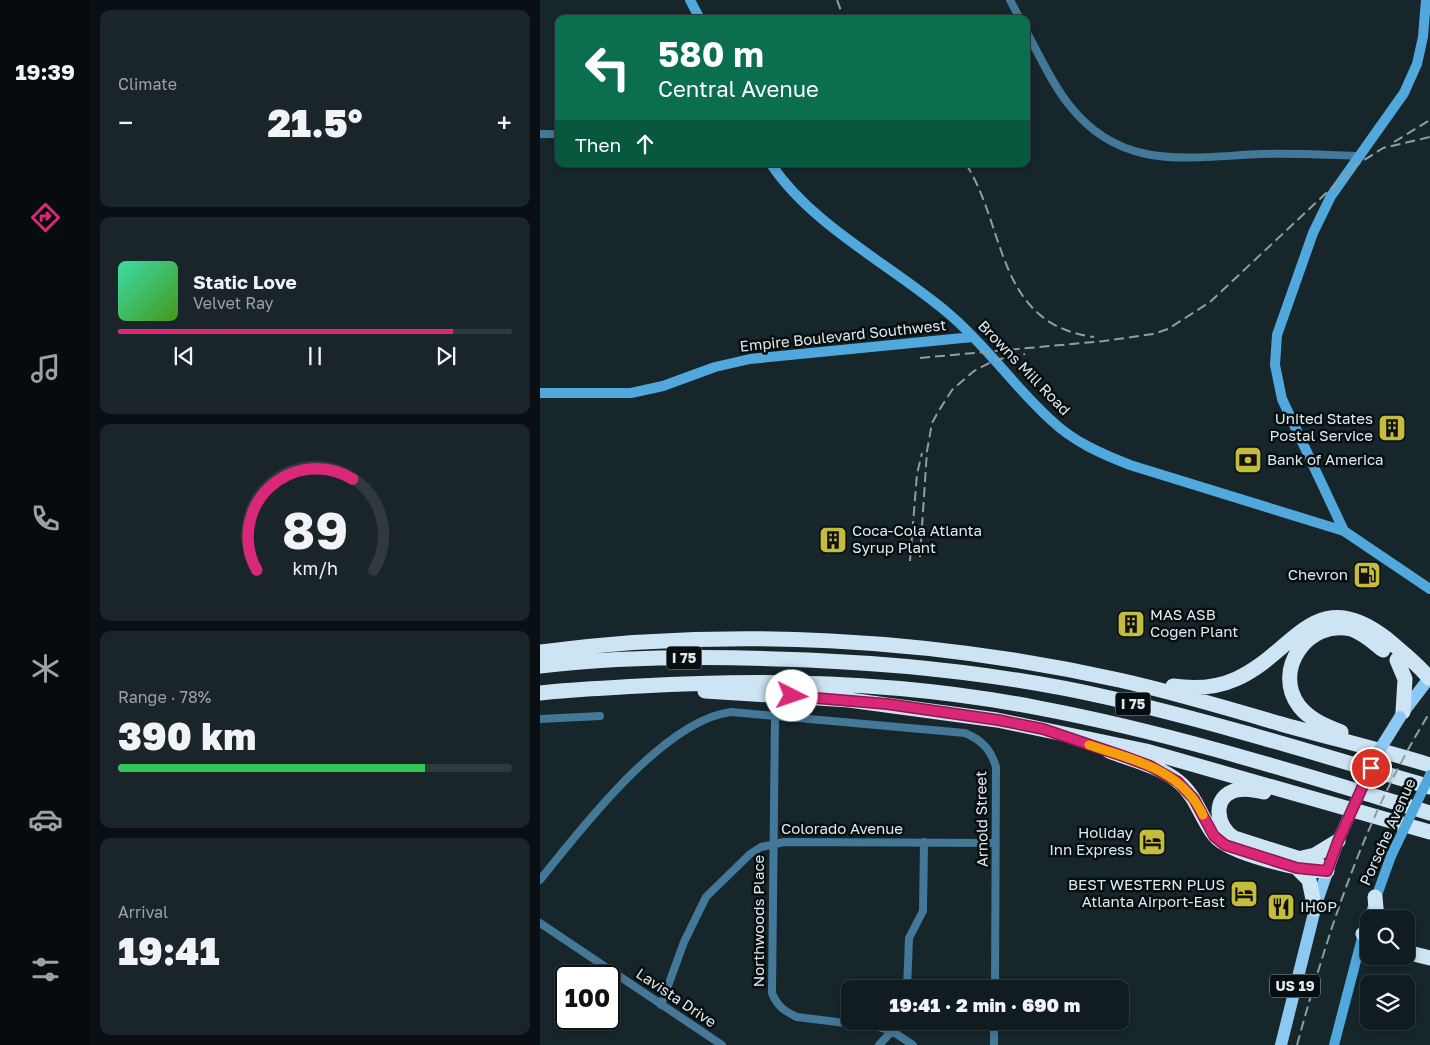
<!DOCTYPE html>
<html lang="en">
<head>
<meta charset="utf-8">
<style>
	:root { --surface:#101c20; --page:#192529; --text:#f1f3f6; --muted:#9ca1a5; --line:#303a3e; --accent:#db2777 }
	body { margin:0; font-family:"Golos Text",sans-serif; background:var(--page); color:var(--text); height:100vh; display:flex; flex-direction:column; font-size:19px; white-space:nowrap }
	* { box-sizing:border-box; margin:0 }
	p { font-size:16px; color:var(--muted) }
	.icon { flex:none; width:28px; height:28px; fill:none; stroke:currentColor; stroke-width:2; stroke-linecap:round; stroke-linejoin:round }
	.map { position:relative; flex:1; overflow:hidden }
	.side { display:flex; flex-direction:column; gap:10px; padding:10px; background:#090f12; width:450px }
	.side>* { flex:none }
	.guide { position:absolute; left:15px; top:15px; width:475px; height:152px; border-radius:10px; box-shadow:0 2px 8px #0003,0 0 0 1px var(--line); background:#0b6e4f; color:#fff; overflow:hidden }
	.controls { position:absolute; left:820px; top:910px; display:grid; gap:10px }
	.controls a { display:grid; place-items:center; width:55px; height:55px; border-radius:10px; background:var(--surface); box-shadow:0 2px 8px #0003,0 0 0 1px var(--line); font-size:25px }
	.speed { position:absolute; left:15px; top:965px; display:flex; gap:10px; font-size:25px; font-weight:700; text-align:center }
	.speed>* { display:grid; place-content:center; width:65px; height:65px; border-radius:50%; background:var(--surface); box-shadow:0 2px 8px #0003,0 0 0 1px var(--line); line-height:1 }
	.speed .limit { border:2px solid #111; border-radius:8px; background:#fff; color:#111 }
	.pin { position:absolute; display:grid; place-items:center; width:42px; height:42px; color:#fff; margin:-21px; border:2px solid #fff; border-radius:50%; box-shadow:0 1px 5px #0007 }
	.me { position:absolute; width:55px; margin:-28px; rotate:94deg; stroke-linejoin:round; filter:drop-shadow(0 0 4px #0008) }
	.turn { display:flex; align-items:center; gap:18px; height:105px; padding:0 20px; font-size:22px }
	.turn .icon { width:65px; height:65px; stroke-width:2.5 }
	.turn b { display:block; font-size:35px; line-height:42px }
	.then { display:flex; align-items:center; height:48px; padding:0 20px; background:#0003; gap:10px; font-size:19px }
	.big { font-size:38px; font-weight:800; line-height:1.1 }
	.side .card { flex:1; display:flex; flex-direction:column; justify-content:center; gap:8px; min-width:0; padding:0 18px; border-radius:10px; background:var(--page) }
	.side .dial { align-items:center; gap:0 }
	.dial svg { height:130px; overflow:visible; fill:none; stroke:var(--line); stroke-width:7; stroke-linecap:round; text-anchor:middle }
	.dial text { fill:var(--text); stroke:none }
	.song { display:flex; align-items:center; gap:15px }
	.cover { width:60px; height:60px; border-radius:8px; background:linear-gradient(135deg,hsl(160 70% 55%),hsl(100 70% 35%)) }
	.played { height:5px; border-radius:2px; background:linear-gradient(90deg,var(--accent) 85%,var(--line) 85%) }
	.keys { display:flex; justify-content:space-around; direction:ltr }
	.heat { display:flex; justify-content:space-between; align-items:center; font-size:28px; direction:ltr }
	.charge { height:8px; border-radius:4px; background:linear-gradient(90deg,#34c759 78%,var(--line) 0) }
	.trip { position:absolute; left:301px; top:980px; width:288px; height:50px; border-radius:10px; background:var(--surface); box-shadow:0 2px 8px #0003,0 0 0 1px var(--line); font-weight:800; line-height:50px; text-align:center }
	main { display:flex; flex:1; min-height:0 }
	.tabs { display:flex; flex-direction:column; width:90px; justify-content:space-around; align-items:center; background:#060b0d; color:var(--muted) }
	.tabs .icon { width:35px; height:35px }
	.tabs .selected { color:var(--accent) }
	.tabs b { font-size:22px; color:var(--text) }
	.map>svg:first-child { display:block }
	.lines { fill:none; stroke-linecap:round; stroke-linejoin:round }
	.street { stroke:#447898; stroke-width:8 }
	.secondary { stroke:#51a8dc; stroke-width:10 }
	.primary { stroke:#8cc9f2; stroke-width:12 }
	.highway { stroke:#cde4f4; stroke-width:15 }
	.rail { stroke:#919ea1; stroke-width:2; stroke-dasharray:10 5; stroke-linecap:butt }
	.secondary-bridge { stroke:#51a8dc; stroke-width:10 }
	.primary-bridge { stroke:#8cc9f2; stroke-width:12 }
	.route-casing { stroke:#8e194d; stroke-width:12 }
	.route { stroke:#db2777; stroke-width:9 }
	.slow { stroke:#f59e0b; stroke-width:9 }
	.labels { text-anchor:middle; stroke-width:5; stroke-linejoin:round; paint-order:stroke }
	.shield { fill:#070e10; stroke:#9ea7aa; stroke-width:1 }
	.shield-label { font-size:14px; font-weight:bold; fill:#dfe9ec }
	.street-label { font-size:15px; fill:#dfe9ec; stroke:#070e10 }
	.poi-label { font-size:15px; fill:#dfe9ec; stroke:#070e10; text-anchor:end }
</style>
</head>
<body>
<main>
<nav class="tabs">
<b>19:39</b>
<svg class="icon selected" aria-label="directions" viewBox="0 0 24 24"><path d="M12 3l9 9-9 9-9-9zM9 14v-3h6M13 9l2 2-2 2"/></svg>
<svg class="icon" aria-label="music" viewBox="0 0 24 24"><path d="M9 18V5l10-2v13"/><circle cx="6" cy="18" r="3"/><circle cx="16" cy="16" r="3"/></svg>
<svg class="icon" aria-label="phone" viewBox="0 0 24 24"><path d="M5 4h4l2 5-3 2q2 4 5 5l2-3 5 2v4C11 20 4 13 5 4z"/></svg>
<svg class="icon" aria-label="climate" viewBox="0 0 24 24"><path d="M12 3v18M4 7l16 10M4 17L20 7"/></svg>
<svg class="icon" aria-label="car" viewBox="0 0 24 24"><path d="M5 17H2v-5l4-1 3-4h7l3 4 3 1v5h-3M9 17h6M6 11h13"/><circle cx="7" cy="17" r="2"/><circle cx="17" cy="17" r="2"/></svg>
<svg class="icon" aria-label="filters" viewBox="0 0 24 24"><path d="M4 7h16M4 17h16"/><circle cx="9" cy="7" r="2"/><circle cx="15" cy="17" r="2"/></svg>
</nav>
<section class="side">
<div class="card"><p>Climate</p>
<div class="heat"><a>−</a><b class="big">21.5°</b><a>+</a></div>
</div>
<div class="card">
<div class="song"><i class="cover"></i><div><b>Static Love</b><p>Velvet Ray</p></div></div>
<div class="played"></div>
<div class="keys"><svg class="icon" aria-label="previous" viewBox="0 0 24 24"><path d="M18 5L8 12l10 7zM5 5v14"/></svg><svg class="icon" aria-label="pause" viewBox="0 0 24 24"><path d="M8 5v14M16 5v14"/></svg><svg class="icon" aria-label="next" viewBox="0 0 24 24"><path d="M6 5l10 7-10 7zM19 5v14"/></svg></div>
</div>
<div class="card dial"><svg viewBox="0 0 100 80">
<path d="M14 69A42 42 0 1 1 86 69"/>
<path d="M14 69A42 42 0 0 1 73 13" stroke="#db2777"/>
<text x="50" y="56" font-size="32" font-weight="700">89</text>
<text x="50" y="72" font-size="11">km/h</text>
</svg></div>
<div class="card"><p>Range · 78%</p><b class="big">390 km</b><div class="charge"></div></div>
<div class="card"><p>Arrival</p><b class="big">19:41</b></div>
</section>
<div class="map">
<svg width="890" height="1045" viewBox="0 0 890 1045">
	<rect width="100%" height="100%" fill="#16262b"/>
	<g class="lines">
		<!-- street -->
		<path class="street" d="M 470,0 L 480,19
			M 486,31 C 500,56 512,84 530,106 C 582,172 649,157 722,154 C 755,153 788,155 821,156
			M 0,134 L 19,134
			M 235,716 L 232,993 C 237,1006 244,1011 257,1017 L 338,1027 L 352,1031 L 373,1045
			M 0,719 L 60,716
			M 0,880 C 41,829 124,720 191,712 L 425,733 C 442,740 451,750 456,767 L 455,989
			M 0,923 L 182,1045
			M 367,989 L 369,938 L 383,911 L 384,842
			M 121,1005 L 144,942 L 166,897 L 210,854 L 221,847 L 244,842 L 456,843
			M 339,1045 L 352,1031 L 358,1021
			M 454,1045 L 454,1021"/>
		<!-- secondary -->
		<path class="secondary" d="M 150,0 L 160,19
			M 231,164 C 272,226 353,266 409,314 C 447,346 475,388 512,421 C 534,442 562,454 590,465 L 804,531 L 890,589
			M 0,393 L 91,393 L 123,386 L 175,367 L 210,359 L 433,337
			M 804,531 L 742,399 L 735,365 L 737,335 L 773,233 L 791,196 L 864,93 L 877,64 L 883,37 L 886,0
			M 794,1045 L 823,934 L 851,856"/>
		<!-- primary -->
		<path class="primary" d="M 861,715 L 890,677
			M 741,1045 L 777,901 L 798,841"/>
		<!-- highway -->
		<path class="highway" d="M 0,652 C 192,627 389,638 579,680 C 633,692 687,708 741,724 C 791,738 841,750 890,765
			M 857,660 L 865,679 L 863,712
			M 0,666 C 78,657 158,656 236,659 C 348,662 461,673 570,698 C 678,723 784,756 890,787
			M 633,686 C 654,689 676,688 696,679 C 755,653 774,582 847,639 C 862,652 877,663 889,678
			M 165,691 L 309,700 L 457,720 L 606,751 L 890,832
			M 0,693 C 33,689 67,688 100,686 C 233,678 367,682 499,708 C 632,733 761,774 890,813
			M 801,732 C 786,726 770,720 759,706 C 732,670 768,619 811,629 C 823,633 833,642 843,650
			M 569,751 C 592,760 619,766 639,782 C 657,797 661,819 675,836 C 689,854 765,871 787,871
			M 724,792 C 716,790 706,788 697,790 C 671,796 676,827 694,838 L 779,865
			M 762,858 L 775,855 L 798,841
			M 757,868 L 769,880 L 775,909
			M 835,897 L 837,919
			M 823,934 L 829,938
			M 866,952 L 890,958"/>
		<!-- rail -->
		<path class="rail" d="M 297,0 L 304,19
			M 854,142 L 890,120
			M 426,164 C 467,229 456,324 554,337
			M 380,358 L 564,341 L 613,334 L 628,329 L 670,302 L 815,166 L 843,148 L 890,137
			M 380,557 L 387,451 L 392,423 L 398,412 L 412,390 L 434,371 L 455,360 L 485,354
			M 370,561 L 377,474 L 382,453
			M 757,1045 C 790,925 824,819 890,712"/>
		<!-- secondary-bridge -->
		<path class="secondary-bridge" d="M 851,856 L 890,775"/>
		<!-- primary-bridge -->
		<path class="primary-bridge" d="M 798,841 L 837,754 L 860,717"/>
	</g>
	<g class="lines">
		<defs>
			<path id="route" d="M 252,696 L 347,704 L 458,720 L 503,729 L 580,755 L 610,766 L 638,782 L 654,799 L 674,836 L 685,845 L 757,868 L 787,871 L 798,841 L 831,768"/>
		</defs>
		<!-- route casing -->
		<use href="#route" class="route-casing"/>
		<!-- route -->
		<use href="#route" class="route"/>
		<!-- slow -->
		<path class="slow" d="M 549,745 C 594,760 641,769 663,815"/>
	</g>
	<!-- icons -->
	<defs>
		<symbol id="building-square" viewBox="-11 -11 22 22"><rect x="-9" y="-9" width="18" height="18" rx="4" fill="#c4bc3d" stroke="#070e10"/><path d="M-4-6H4V6H1V3H-1V6H-4ZM-2.5-4.3h1.7v1.8h-1.7ZM.8-4.3h1.7v1.8H.8ZM-2.5-1h1.7V.8h-1.7ZM.8-1h1.7V.8H.8Z" fill="#111"/></symbol>
		<symbol id="bank-square" viewBox="-11 -11 22 22"><rect x="-9" y="-9" width="18" height="18" rx="4" fill="#c4bc3d" stroke="#070e10"/><path d="M-6-4H6V4H-6ZM0-2.3a2.3 2.3 0 1 0 0 4.6a2.3 2.3 0 1 0 0-4.6Z" fill="#111"/></symbol>
		<symbol id="fuel-square" viewBox="-11 -11 22 22"><rect x="-9" y="-9" width="18" height="18" rx="4" fill="#c4bc3d" stroke="#070e10"/><path d="M-5.5-6h7V0h2V4h1.3V-2.5L3-4.5l.8-.8L6-3V5H2.5V1h-1V6h-7ZM-4.2-4.7v3.2H.2V-4.7Z" fill="#111"/></symbol>
		<symbol id="hotel-square" viewBox="-11 -11 22 22"><rect x="-9" y="-9" width="18" height="18" rx="4" fill="#c4bc3d" stroke="#070e10"/><path d="M-6-4.5h1.5V1H6V5H4.5V3h-9V5H-6ZM-4 0a1.8 1.8 0 1 1 3.6 0ZM.5 0V-2.5h3Q6-2.5 6 0Z" fill="#111"/></symbol>
		<symbol id="restaurant-square" viewBox="-11 -11 22 22"><rect x="-9" y="-9" width="18" height="18" rx="4" fill="#c4bc3d" stroke="#070e10"/><path d="M-5-6h1v4h1v-4h1v4h1v-4h1v5L-1.5 .5V6h-2V.5L-5-1ZM5-6V6H3V1.5H1.5Q1.5-4 5-6Z" fill="#111"/></symbol>
	</defs>
	<g fill-rule="evenodd">
		<use href="#building-square" x="836" y="412" width="32" height="32"/>
		<use href="#bank-square" x="692" y="444" width="32" height="32"/>
		<use href="#building-square" x="277" y="524" width="32" height="32"/>
		<use href="#fuel-square" x="811" y="559" width="32" height="32"/>
		<use href="#building-square" x="575" y="608" width="32" height="32"/>
		<use href="#hotel-square" x="596" y="826" width="32" height="32"/>
		<use href="#hotel-square" x="688" y="878" width="32" height="32"/>
		<use href="#restaurant-square" x="725" y="891" width="32" height="32"/>
	</g>
	<g class="labels">
		<!-- shield labels -->
		<g class="shield">
			<rect x="126.5" y="646.5" width="35" height="23" rx="4"/>
			<rect x="575.5" y="692.5" width="35" height="23" rx="4"/>
			<rect x="730" y="974.5" width="50" height="23" rx="4"/>
		</g>
		<g class="shield-label">
			<text x="144" y="663">I 75</text>
			<text x="593" y="709">I 75</text>
			<text x="755" y="991">US 19</text>
		</g>
		<!-- street labels -->
		<g class="street-label">
			<text transform="translate(303 336) rotate(-6)" y="5">Empire Boulevard Southwest</text>
			<text transform="translate(484 368) rotate(46)" y="5">Browns Mill Road</text>
			<text transform="translate(442 819) rotate(-91)" y="5">Arnold Street</text>
			<text x="302" y="834">Colorado Avenue</text>
			<text transform="translate(848 832) rotate(-66)" y="5">Porsche Avenue</text>
			<text transform="translate(219 921) rotate(-90)" y="5">Northwoods Place</text>
			<text transform="translate(136 998) rotate(34)" y="5">Lavista Drive</text>
		</g>
		<!-- poi labels -->
		<g class="poi-label">
			<text x="833" y="424">United States<tspan x="833" dy="17">Postal Service</tspan></text>
			<text x="727" y="465" text-anchor="start">Bank of America</text>
			<text x="312" y="536" text-anchor="start">Coca-Cola Atlanta<tspan x="312" dy="17">Syrup Plant</tspan></text>
			<text x="808" y="580">Chevron</text>
			<text x="610" y="620" text-anchor="start">MAS ASB<tspan x="610" dy="17">Cogen Plant</tspan></text>
			<text x="593" y="838">Holiday<tspan x="593" dy="17">Inn Express</tspan></text>
			<text x="685" y="890">BEST WESTERN PLUS<tspan x="685" dy="17">Atlanta Airport-East</tspan></text>
			<text x="760" y="912" text-anchor="start">IHOP</text>
		</g>
	</g>
</svg>
<div class="controls">
<a><svg class="icon" aria-label="search" viewBox="0 0 24 24"><circle cx="10" cy="10" r="6"/><path d="M15 15l6 6"/></svg></a>
<a><svg class="icon" aria-label="layers" viewBox="0 0 24 24"><path d="M12 4l9 5-9 5-9-5zM3 14l9 5 9-5"/></svg></a>
</div>
<div class="speed"><div class="limit">100</div></div>
<div class="pin" style="left:831px;top:768px;background:#d93025"><svg class="icon" aria-label="arrive" viewBox="0 0 24 24"><path d="M6 21V4h12l-3 4 3 4H6"/></svg></div>
<svg class="me" style="left:252px;top:696px" viewBox="-20 -20 40 40"><circle r="19" fill="#fff"/><path d="M0-13L10 11 0 6-10 11z" fill="#db2777"/></svg>
<div class="trip">19:41 · 2 min · 690 m</div>
<div class="guide">
<div class="turn"><svg class="icon" aria-label="left" viewBox="0 0 24 24"><path d="M17 20v-9H6M10 6l-5 5 5 5"/></svg><div><b>580 m</b>Central Avenue</div></div>
<div class="then">Then<svg class="icon" aria-label="ahead" viewBox="0 0 24 24"><path d="M12 20V5M6 11l6-6 6 6"/></svg></div>
</div>
</div>
</main>
</body>
</html>
